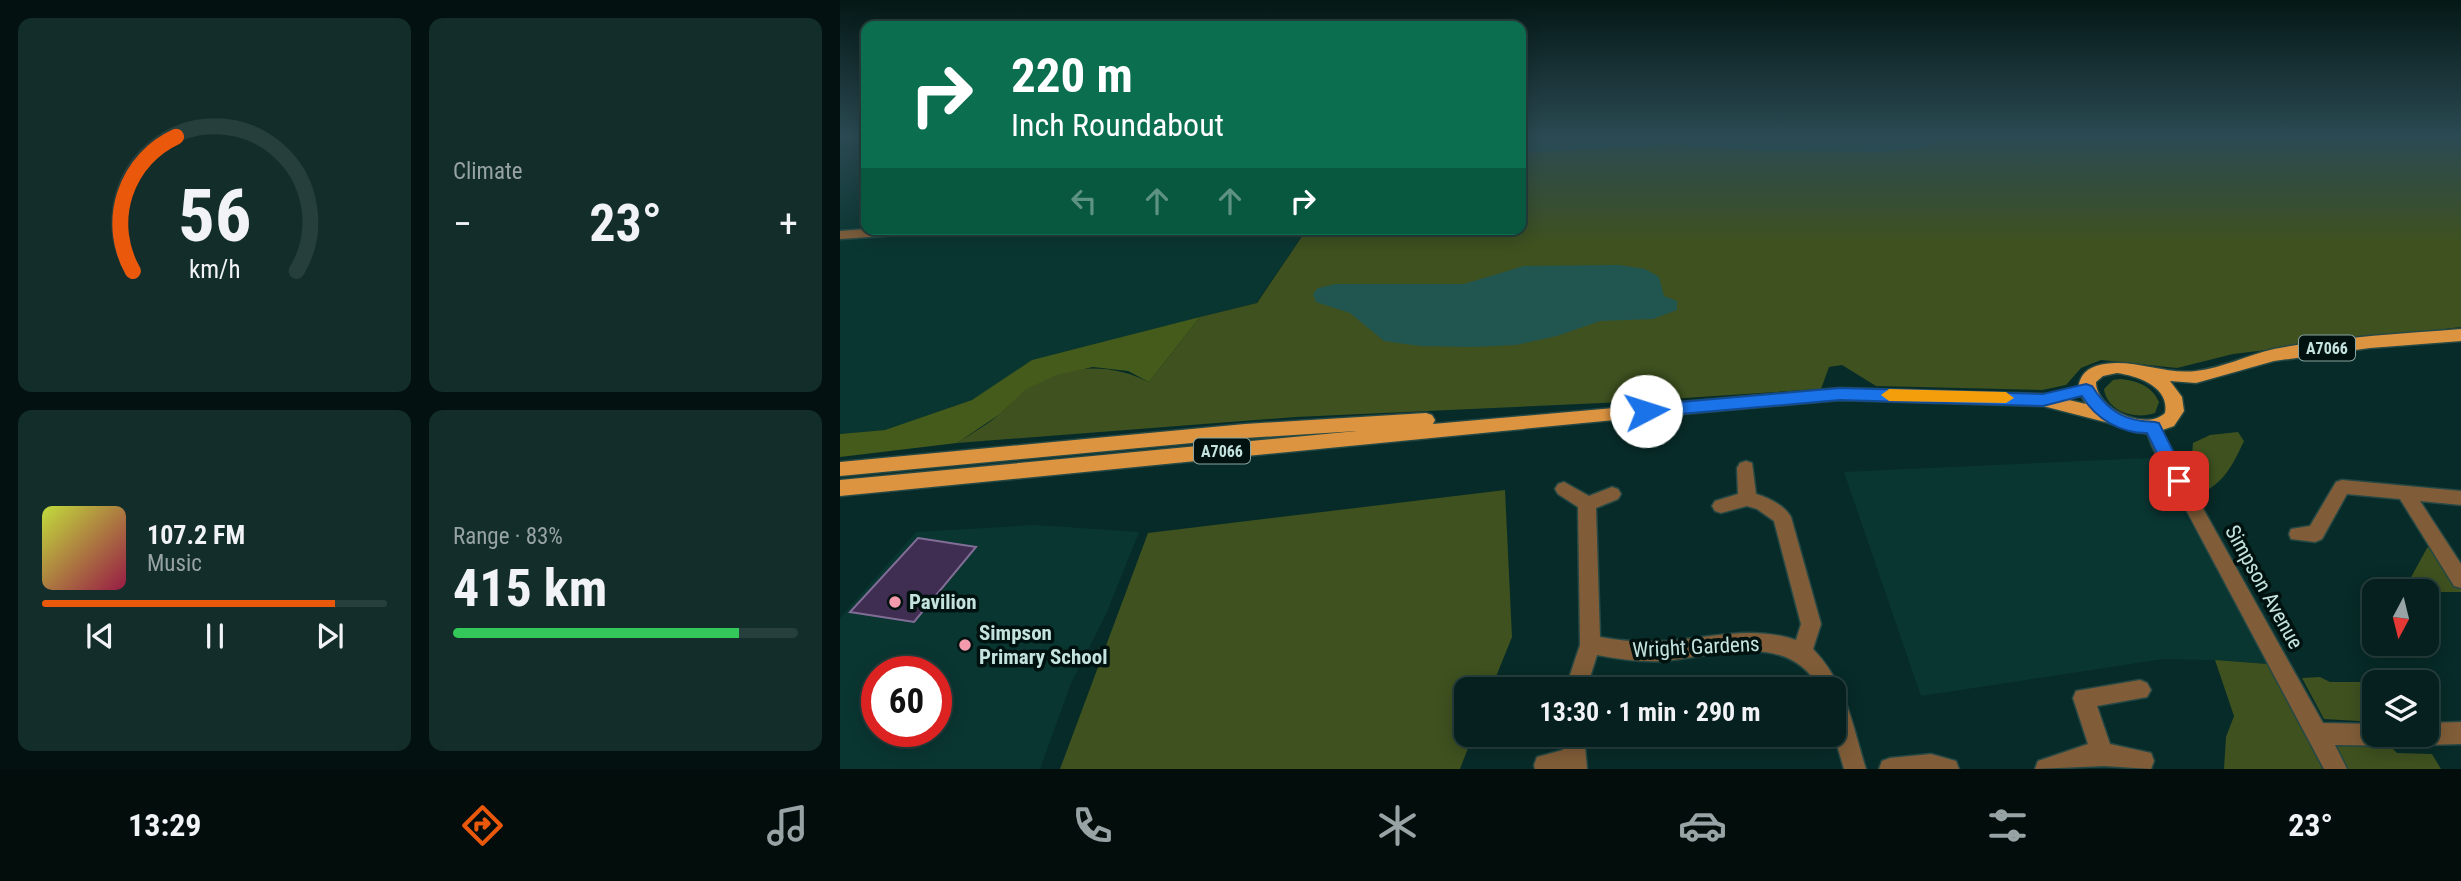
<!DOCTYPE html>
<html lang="en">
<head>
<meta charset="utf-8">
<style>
	:root { --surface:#05201e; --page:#132d2b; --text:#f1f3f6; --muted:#97a3a4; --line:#263e3c; --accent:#ea580c }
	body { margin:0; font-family:"Roboto Condensed",sans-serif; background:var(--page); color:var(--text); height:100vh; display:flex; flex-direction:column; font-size:26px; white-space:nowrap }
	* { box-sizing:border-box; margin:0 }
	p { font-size:23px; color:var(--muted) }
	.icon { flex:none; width:38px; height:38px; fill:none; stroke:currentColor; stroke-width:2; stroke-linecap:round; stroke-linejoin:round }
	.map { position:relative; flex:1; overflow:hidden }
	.sheet { display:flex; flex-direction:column; gap:18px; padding:18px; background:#031210; width:840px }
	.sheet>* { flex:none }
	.guide { position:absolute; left:21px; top:21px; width:665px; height:214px; border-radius:14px; box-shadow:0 4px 18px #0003,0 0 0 2px var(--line); background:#0b6e4f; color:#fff; overflow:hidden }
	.needle { width:46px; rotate:187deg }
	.tools { position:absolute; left:1522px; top:579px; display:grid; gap:14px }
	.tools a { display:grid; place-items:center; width:77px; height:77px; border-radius:14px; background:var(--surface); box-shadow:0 4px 18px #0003,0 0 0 2px var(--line); font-size:35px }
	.speed { position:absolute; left:21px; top:656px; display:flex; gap:14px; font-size:35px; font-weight:700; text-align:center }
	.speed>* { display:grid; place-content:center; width:91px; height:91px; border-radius:50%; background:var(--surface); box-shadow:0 4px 18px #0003,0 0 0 2px var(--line); line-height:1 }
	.speed .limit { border:10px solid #d22; background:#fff; color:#111 }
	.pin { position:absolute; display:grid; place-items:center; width:60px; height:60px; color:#fff; margin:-30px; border-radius:14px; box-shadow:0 4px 10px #0006 }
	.me { position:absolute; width:77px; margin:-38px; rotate:85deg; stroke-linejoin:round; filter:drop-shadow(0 0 5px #0008) }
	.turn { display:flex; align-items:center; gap:24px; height:147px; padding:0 35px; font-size:32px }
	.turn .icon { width:91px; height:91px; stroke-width:2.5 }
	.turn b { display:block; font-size:49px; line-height:60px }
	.lanes { display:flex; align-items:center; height:66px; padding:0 35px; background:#0003; justify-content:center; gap:35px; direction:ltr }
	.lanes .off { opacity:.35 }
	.big { font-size:52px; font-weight:700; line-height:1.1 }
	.sheet .widget { flex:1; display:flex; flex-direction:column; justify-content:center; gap:10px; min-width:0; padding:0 24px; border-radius:14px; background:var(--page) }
	.sheet .dial { align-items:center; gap:0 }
	.dial svg { height:182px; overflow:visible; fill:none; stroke:var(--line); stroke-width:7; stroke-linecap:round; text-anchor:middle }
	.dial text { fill:var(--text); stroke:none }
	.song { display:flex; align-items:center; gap:21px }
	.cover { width:84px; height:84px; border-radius:10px; background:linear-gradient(135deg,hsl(70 70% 55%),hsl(340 70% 35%)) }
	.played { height:7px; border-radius:4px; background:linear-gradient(90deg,var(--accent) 85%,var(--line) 85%) }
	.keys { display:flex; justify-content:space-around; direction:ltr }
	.heat { display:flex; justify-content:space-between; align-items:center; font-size:38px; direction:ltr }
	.charge { height:10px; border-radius:5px; background:linear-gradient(90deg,#34c759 83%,var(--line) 0) }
	.sheet .tiles { flex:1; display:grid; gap:18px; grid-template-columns:repeat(2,1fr) }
	.trip { position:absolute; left:614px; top:677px; width:392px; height:70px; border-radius:14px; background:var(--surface); box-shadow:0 4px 18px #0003,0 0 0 2px var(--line); font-weight:700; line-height:70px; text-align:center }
	.dock { display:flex; height:112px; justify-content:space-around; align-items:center; background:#020d0c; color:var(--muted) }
	.dock .icon { width:49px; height:49px }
	.dock .on { color:var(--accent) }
	.dock b { font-size:32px; color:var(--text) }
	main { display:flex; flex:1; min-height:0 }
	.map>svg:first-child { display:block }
	.built { fill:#0a3632; fill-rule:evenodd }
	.green { fill:#3e511f }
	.forest { fill:#445b1b }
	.water { fill:#215550 }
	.building { fill:#402d52; stroke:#816d96; stroke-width:2 }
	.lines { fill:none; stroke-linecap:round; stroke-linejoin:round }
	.minor-casing { stroke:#254845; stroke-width:3 }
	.major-casing { stroke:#254845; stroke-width:3 }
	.minor { fill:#805d38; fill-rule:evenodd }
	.major { fill:#dc9441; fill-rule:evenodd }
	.route { fill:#1a73e8; stroke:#114b97; stroke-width:2 }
	.slow { fill:#f59e0b }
	.poi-dot { fill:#f39aac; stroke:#001210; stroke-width:2.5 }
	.labels { text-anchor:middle; stroke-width:7; stroke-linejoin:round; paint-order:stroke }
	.shield { fill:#001210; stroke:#89a4a1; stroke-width:2 }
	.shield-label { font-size:16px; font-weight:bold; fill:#c4e3df }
	.near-street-label { font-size:21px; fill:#c4e3df; stroke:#001210 }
	.near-poi-label { font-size:21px; font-weight:bold; fill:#c4e3df; stroke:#001210; text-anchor:start }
</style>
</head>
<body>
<main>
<section class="sheet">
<div class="tiles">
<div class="widget dial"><svg viewBox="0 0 100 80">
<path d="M14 69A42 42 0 1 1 86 69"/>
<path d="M14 69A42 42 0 0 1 33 10" stroke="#ea580c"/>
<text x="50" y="56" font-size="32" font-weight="700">56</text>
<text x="50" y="72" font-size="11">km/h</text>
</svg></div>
<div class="widget"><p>Climate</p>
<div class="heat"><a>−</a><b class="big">23°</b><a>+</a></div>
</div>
<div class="widget">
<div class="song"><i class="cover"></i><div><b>107.2 FM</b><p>Music</p></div></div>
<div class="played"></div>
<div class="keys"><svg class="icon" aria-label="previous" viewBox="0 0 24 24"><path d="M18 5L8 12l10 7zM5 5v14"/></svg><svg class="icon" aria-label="pause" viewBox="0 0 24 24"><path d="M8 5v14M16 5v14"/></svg><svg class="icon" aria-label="next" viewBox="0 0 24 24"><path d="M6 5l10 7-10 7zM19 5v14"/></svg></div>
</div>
<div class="widget"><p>Range · 83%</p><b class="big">415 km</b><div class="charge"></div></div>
</div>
</section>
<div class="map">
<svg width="1621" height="769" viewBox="0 0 1621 769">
	<rect width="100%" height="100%" fill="#072b28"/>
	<!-- built -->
	<path class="built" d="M 0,136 L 26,136 L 26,229 L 467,229 L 416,303 L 192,360 L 132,400 L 45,430 L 0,434 Z
		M 1309,458 L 1441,665 L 1375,660 L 1323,659 L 1081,696 L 1004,472 Z
		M 195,525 L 299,532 L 266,614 L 231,683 L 200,769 L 0,769 L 0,618 L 76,532 ZM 37,672 L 96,672 L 96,732 L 37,732 Z"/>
	<!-- green -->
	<path class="green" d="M 681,136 L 1621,136 L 1621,327 L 1393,354 L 1337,368 L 1261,360 L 1241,368 L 1226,385 L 1202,390 L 1036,386 L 1002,365 L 989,367 L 981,389 L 784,402 L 456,417 L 117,443 C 132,433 149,424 162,412 C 170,405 177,395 185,389 C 223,364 270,362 309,382 L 360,317 L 417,303 L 467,229 L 681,229 Z
		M 1281,379 C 1298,381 1312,386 1319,402 L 1315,413 C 1296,420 1267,412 1264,389 L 1273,380 Z
		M 1398,432 L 1404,441 C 1395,460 1387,478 1369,489 L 1352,455 L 1353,443 L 1370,435 Z
		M 665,490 L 672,637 L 651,689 L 626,690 L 626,735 L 633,735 L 620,769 L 220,769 L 308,533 Z
		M 1596,542 L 1621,580 L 1621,592 L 1563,592 L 1587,548 Z
		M 1375,660 L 1441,665 L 1478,734 L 1540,736 L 1557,753 L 1592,754 L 1601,769 L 1384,769 L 1386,737 L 1394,716 Z
		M 1480,677 L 1490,682 L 1542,682 L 1535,682 L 1535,722 L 1484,719 L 1462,678 Z"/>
	<!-- forest -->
	<path class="forest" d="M 360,317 L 309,382 L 288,371 L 253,367 L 216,375 L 185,390 L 160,414 L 117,443 L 0,457 L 0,434 L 45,430 L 132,400 L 192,360 Z"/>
	<!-- water -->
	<path class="water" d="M 681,136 L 867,141 L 944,137 L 1091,136 L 1097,141 L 1085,148 L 1042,152 L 924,151 L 832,145 L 681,153 Z
		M 779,265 L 805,269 L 819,277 L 824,296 L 837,301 L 837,310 L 813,319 L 760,321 L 717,336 L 676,345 L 632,347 L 580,346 L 544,341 L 510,313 L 476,302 L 473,294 L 478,288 L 496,284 L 624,284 L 684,266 Z"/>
	<!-- building -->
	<path class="building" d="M 78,538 L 136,547 L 74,622 L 10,612 Z"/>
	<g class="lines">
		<defs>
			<path id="minor" d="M 27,229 L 94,229 L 88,233 L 0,239 L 0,231 Z
				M 1313,421 L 1319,423 L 1328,446 L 1483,723 L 1535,724 L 1535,735 L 1567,735 L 1564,743 L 1556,746 L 1495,745 L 1507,769 L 1484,769 L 1312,446 L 1305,427 L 1307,423 Z
				M 906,461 L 912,463 L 916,494 C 929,498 944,505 951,517 L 981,624 L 973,649 C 1006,683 1012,724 1026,769 L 1004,769 L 994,735 L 994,690 L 980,690 C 950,629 875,657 822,661 C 800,662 778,659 757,655 L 746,690 L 725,690 L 740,645 L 738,507 L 718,494 L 715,489 L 718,484 L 724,482 L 749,496 L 772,487 L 778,489 L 781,494 L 778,499 L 756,508 L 760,637 C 782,641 803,643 825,641 C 869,638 913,625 956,640 L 961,624 L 934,521 L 917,509 L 907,506 L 881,513 L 875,511 L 872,506 L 875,501 L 898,494 L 897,468 L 900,463 Z
				M 1502,480 L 1621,491 L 1621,505 L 1580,501 L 1621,564 L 1621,588 L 1614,586 L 1560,499 L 1507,494 L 1482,539 L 1475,542 L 1451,539 L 1449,534 L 1451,529 L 1470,526 L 1496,482 Z
				M 1300,680 L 1307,683 L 1311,690 L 1307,697 L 1257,706 L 1270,744 L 1311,753 L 1314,761 L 1311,769 L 1264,766 L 1195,769 L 1198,761 L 1248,744 L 1233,698 L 1236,691 Z
				M 1621,722 L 1621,744 L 1587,745 L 1579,742 L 1576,735 L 1587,735 L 1587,723 Z
				M 722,735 L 744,735 L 747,769 L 695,769 L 694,765 L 697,757 L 723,750 Z
				M 1091,754 L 1116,761 L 1119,769 L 1039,769 L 1042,761 L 1050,758 Z"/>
			<path id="major" d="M 1621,329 L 1621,341 L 1530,348 L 1434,361 L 1356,383 L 1330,381 L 1342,397 L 1344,411 L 1334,426 L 1311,434 L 1295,432 L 1269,423 L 1203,406 L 1000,400 L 764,421 L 0,496 L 0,480 L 517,431 L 405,438 L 0,476 L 0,462 L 405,424 L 586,413 L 592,415 L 595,420 L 593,424 L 1000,388 L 1203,394 L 1246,404 L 1238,390 C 1239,378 1244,370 1256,366 C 1289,356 1322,375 1356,371 C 1382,368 1408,355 1434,349 C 1495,337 1559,334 1621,329 ZM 1277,373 C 1298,376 1330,387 1325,413 C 1305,432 1255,408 1256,382 L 1263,376 Z"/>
		</defs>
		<!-- minor casing -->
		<use href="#minor" class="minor-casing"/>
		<!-- major casing -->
		<use href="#major" class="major-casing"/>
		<!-- minor -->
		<use href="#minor" class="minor"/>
		<!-- major -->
		<use href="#major" class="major"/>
	</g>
	<!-- sky -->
	<linearGradient id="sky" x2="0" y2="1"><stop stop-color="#041816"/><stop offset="0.56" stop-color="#2b4a53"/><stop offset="1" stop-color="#2b4a53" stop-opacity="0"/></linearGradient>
	<rect width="1621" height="244" fill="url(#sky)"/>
	<!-- route -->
	<path class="route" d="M 1246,384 L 1252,386 C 1264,405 1278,418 1302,421 C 1308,422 1313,421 1319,423 L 1348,481 L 1346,485 L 1333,485 L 1307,433 C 1280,433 1256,419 1242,396 L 1203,406 L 1000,400 L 806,417 L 798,411 L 806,405 L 1000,388 L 1203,394 Z"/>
	<!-- slow -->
	<path class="slow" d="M 1049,389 L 1166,392 L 1174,398 L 1166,403 L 1049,401 L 1041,395 Z"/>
	<!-- markers -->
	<g class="poi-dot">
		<circle cx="55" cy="602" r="7"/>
		<circle cx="125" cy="645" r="7"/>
	</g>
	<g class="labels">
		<!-- shield labels -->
		<g class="shield">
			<rect x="1459" y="335.5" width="56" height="25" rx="5"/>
			<rect x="354" y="438.5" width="56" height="25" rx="5"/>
		</g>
		<g class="shield-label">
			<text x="1487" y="354">A7066</text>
			<text x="382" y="457">A7066</text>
		</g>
		<!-- near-street labels -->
		<g class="near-street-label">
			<text transform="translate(1424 587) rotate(61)" y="7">Simpson Avenue</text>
			<text transform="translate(856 647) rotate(-3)" y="7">Wright Gardens</text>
		</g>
		<!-- near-poi labels -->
		<g class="near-poi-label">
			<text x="69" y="609">Pavilion</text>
			<text x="139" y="640">Simpson<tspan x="139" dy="24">Primary School</tspan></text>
		</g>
	</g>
</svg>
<div class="tools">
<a><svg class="needle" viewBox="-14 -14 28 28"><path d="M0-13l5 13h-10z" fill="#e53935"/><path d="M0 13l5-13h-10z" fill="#97a3a4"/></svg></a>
<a><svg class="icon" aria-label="layers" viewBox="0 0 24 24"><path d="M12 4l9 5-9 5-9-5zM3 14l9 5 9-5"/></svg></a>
</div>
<div class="speed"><div class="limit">60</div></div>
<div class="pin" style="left:1339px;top:481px;background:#d93025"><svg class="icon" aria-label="arrive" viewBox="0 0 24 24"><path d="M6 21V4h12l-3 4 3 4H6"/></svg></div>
<svg class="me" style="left:806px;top:411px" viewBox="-20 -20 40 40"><circle r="19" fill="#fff"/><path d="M0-13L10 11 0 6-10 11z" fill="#1a73e8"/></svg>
<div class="trip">13:30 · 1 min · 290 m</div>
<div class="guide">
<div class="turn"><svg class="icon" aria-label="right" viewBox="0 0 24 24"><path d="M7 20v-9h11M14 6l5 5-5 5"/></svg><div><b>220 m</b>Inch Roundabout</div></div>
<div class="lanes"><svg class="icon off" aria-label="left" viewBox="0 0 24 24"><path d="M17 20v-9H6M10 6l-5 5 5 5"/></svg><svg class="icon off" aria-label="ahead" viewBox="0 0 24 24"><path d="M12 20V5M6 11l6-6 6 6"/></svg><svg class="icon off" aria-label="ahead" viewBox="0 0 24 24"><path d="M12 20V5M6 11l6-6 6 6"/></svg><svg class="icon" aria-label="right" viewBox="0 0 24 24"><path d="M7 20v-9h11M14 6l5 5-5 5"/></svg></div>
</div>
</div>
</main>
<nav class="dock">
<b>13:29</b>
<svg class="icon on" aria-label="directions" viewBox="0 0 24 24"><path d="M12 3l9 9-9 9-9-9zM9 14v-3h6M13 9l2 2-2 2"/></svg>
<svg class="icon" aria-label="music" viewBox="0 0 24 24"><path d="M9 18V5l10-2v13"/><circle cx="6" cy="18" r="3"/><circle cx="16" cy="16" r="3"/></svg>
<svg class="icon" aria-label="phone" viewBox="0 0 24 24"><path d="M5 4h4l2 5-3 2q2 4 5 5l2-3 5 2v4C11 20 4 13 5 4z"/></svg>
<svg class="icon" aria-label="climate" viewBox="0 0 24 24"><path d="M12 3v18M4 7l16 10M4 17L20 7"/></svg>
<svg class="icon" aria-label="car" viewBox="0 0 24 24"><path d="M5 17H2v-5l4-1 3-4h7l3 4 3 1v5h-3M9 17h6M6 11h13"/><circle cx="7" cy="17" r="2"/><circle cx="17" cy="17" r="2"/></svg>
<svg class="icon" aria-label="filters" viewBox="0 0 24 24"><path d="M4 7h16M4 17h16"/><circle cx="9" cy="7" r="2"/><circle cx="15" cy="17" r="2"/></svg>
<b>23°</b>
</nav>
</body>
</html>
